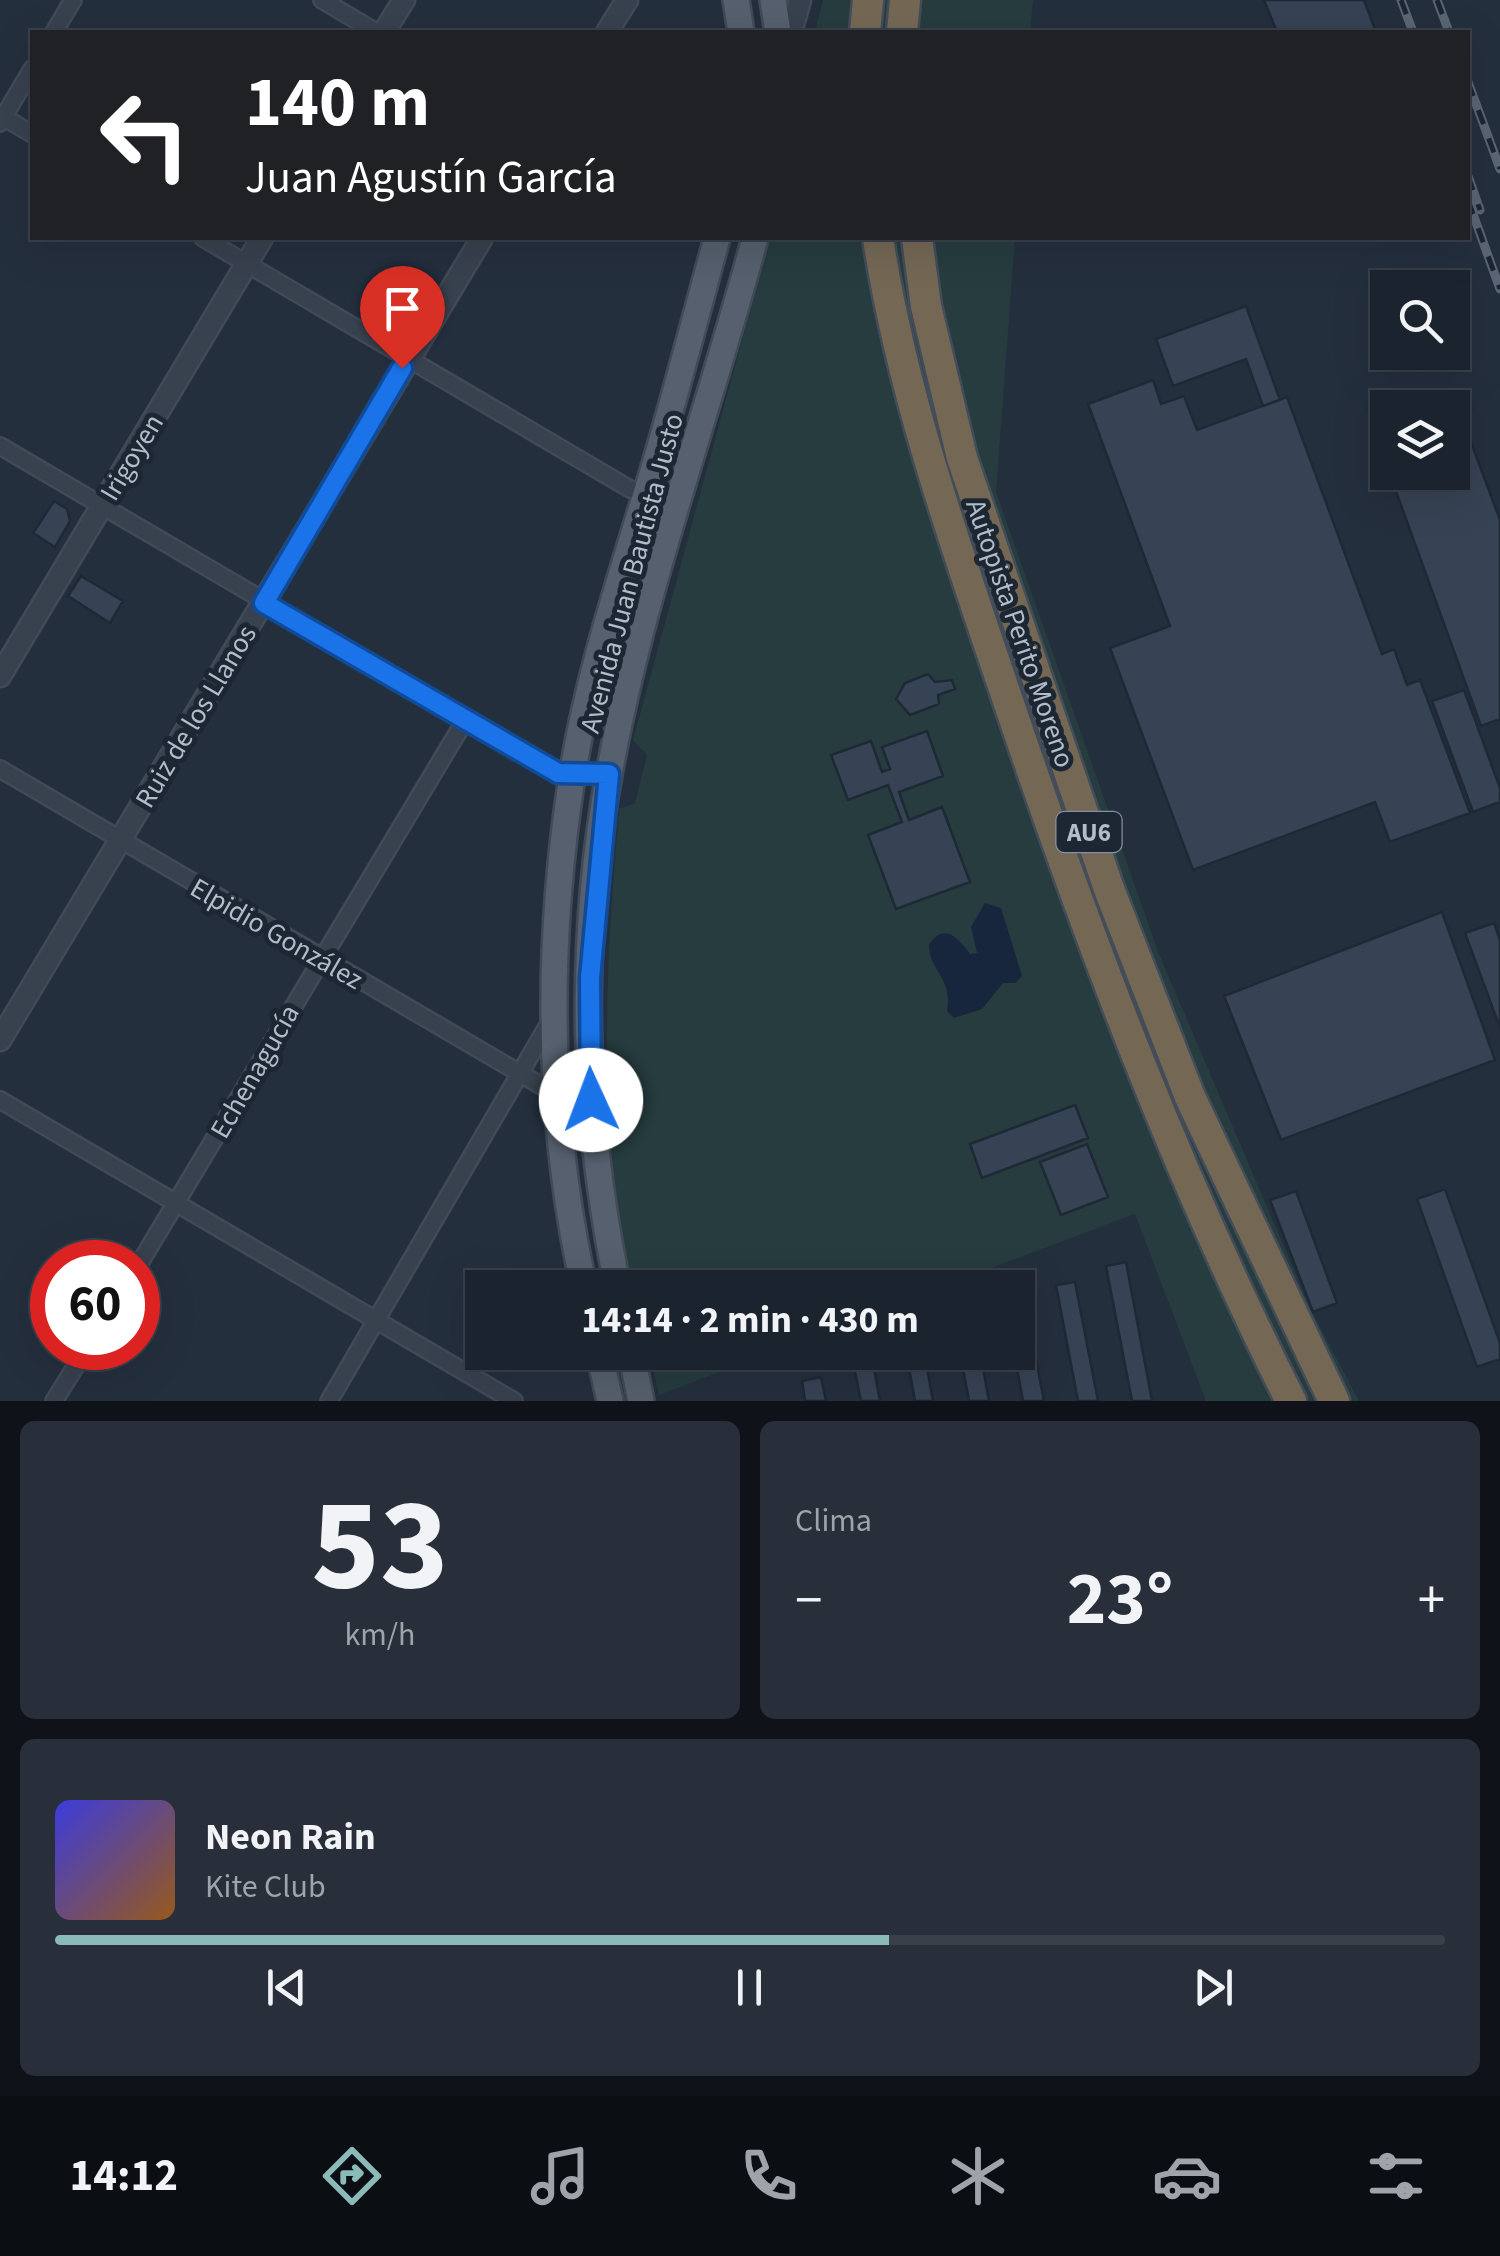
<!DOCTYPE html>
<html lang="es">
<head>
<meta charset="utf-8">
<style>
	:root { --surface:#1b232e; --page:#282f3a; --text:#f1f3f6; --muted:#a0a4aa; --line:#39404a; --accent:#8bbbb9 }
	body { margin:0; font-family:"Source Sans 3",sans-serif; background:var(--page); color:var(--text); height:100vh; display:flex; flex-direction:column; font-size:38px; white-space:nowrap }
	* { box-sizing:border-box; margin:0 }
	p { font-size:32px; color:var(--muted) }
	.icon { flex:none; width:55px; height:55px; fill:none; stroke:currentColor; stroke-width:2; stroke-linecap:round; stroke-linejoin:round }
	.map { position:relative; height:1401px; overflow:hidden }
	.details { display:flex; flex-direction:column; gap:20px; padding:20px; background:#0f1319; flex:1 }
	.details>* { flex:none }
	.guide { position:absolute; left:30px; top:30px; width:1440px; height:210px; border-radius:0px; box-shadow:0 10px 40px #0002,0 0 0 2px var(--line); background:#202124; color:#fff; overflow:hidden }
	.controls { position:absolute; left:1370px; top:270px; display:grid; gap:20px }
	.controls a { display:grid; place-items:center; width:100px; height:100px; border-radius:0px; background:var(--surface); box-shadow:0 10px 40px #0002,0 0 0 2px var(--line); font-size:50px }
	.speed { position:absolute; left:30px; top:1240px; display:flex; gap:20px; font-size:50px; font-weight:700; text-align:center }
	.speed>* { display:grid; place-content:center; width:130px; height:130px; border-radius:50%; background:var(--surface); box-shadow:0 10px 40px #0002,0 0 0 2px var(--line); line-height:1 }
	.speed .limit { border:15px solid #d22; background:#fff; color:#111 }
	.pin { position:absolute; display:grid; place-items:center; width:85px; height:85px; color:#fff; margin:-102px -42px; border-radius:50% 50% 50% 0; rotate:-45deg; box-shadow:0 0 10px #0007 }
	.pin .icon { rotate:45deg }
	.me { position:absolute; width:110px; margin:-55px; rotate:358deg; stroke-linejoin:round; filter:drop-shadow(0 0 8px #0008) }
	.turn { display:flex; align-items:center; gap:35px; height:210px; padding:0 50px; font-size:45px }
	.turn .icon { width:130px; height:130px; stroke-width:2.5 }
	.turn b { display:block; font-size:70px; line-height:85px }
	.big { font-size:75px; font-weight:700; line-height:1.1 }
	.details .card { flex:1; display:flex; flex-direction:column; justify-content:center; gap:15px; min-width:0; padding:0 35px; border-radius:15px; background:var(--page) }
	.details .dial { align-items:center; gap:0 }
	.dial b { font-size:130px; line-height:1 }
	.song { display:flex; align-items:center; gap:30px }
	.cover { width:120px; height:120px; border-radius:15px; background:linear-gradient(135deg,hsl(240 70% 55%),hsl(30 70% 35%)) }
	.played { height:10px; border-radius:5px; background:linear-gradient(90deg,var(--accent) 60%,var(--line) 60%) }
	.keys { display:flex; justify-content:space-around; direction:ltr }
	.heat { display:flex; justify-content:space-between; align-items:center; font-size:55px; direction:ltr }
	.details .tiles { flex:1; display:grid; gap:20px; grid-template-columns:1fr 1fr }
	.card:last-child { grid-column:span 2 }
	.trip { position:absolute; left:465px; top:1270px; width:570px; height:100px; border-radius:0px; background:var(--surface); box-shadow:0 10px 40px #0002,0 0 0 2px var(--line); font-weight:700; line-height:100px; text-align:center }
	.tab-bar { display:flex; height:160px; justify-content:space-around; align-items:center; background:#0b0e12; color:var(--muted) }
	.tab-bar .icon { width:70px; height:70px }
	.tab-bar .active { color:var(--accent) }
	.tab-bar b { font-size:45px; color:var(--text) }
	.map>svg:first-child { display:block }
	.green { fill:#263c3f }
	.water { fill:#17263c }
	.building { fill:#364354; stroke:#1f2835; stroke-width:2.5 }
	.lines { fill:none; stroke-linecap:round; stroke-linejoin:round }
	.minor-casing { stroke:#414a57; stroke-width:20 }
	.tertiary-casing { stroke:#414a57; stroke-width:25 }
	.primary-casing { stroke:#414a57; stroke-width:30 }
	.motorway-casing { stroke:#434c59; stroke-width:35 }
	.minor { stroke:#38414e; stroke-width:15 }
	.tertiary { stroke:#38414e; stroke-width:20 }
	.primary { stroke:#56606e; stroke-width:25 }
	.motorway { stroke:#746855; stroke-width:30 }
	.rail-casing { stroke:#5a6575; stroke-width:9 }
	.rail { stroke:#1d2633; stroke-width:5; stroke-dasharray:15; stroke-linecap:butt }
	.route-casing { stroke:#114b97; stroke-width:25 }
	.route { stroke:#1a73e8; stroke-width:18 }
	.labels { text-anchor:middle; stroke-width:10; stroke-linejoin:round; paint-order:stroke }
	.shield { fill:#1d2633; stroke:#878f9c; stroke-width:2.5 }
	.shield-label { font-size:25px; font-weight:bold; fill:#b4bcc9 }
	.street-label { font-size:28px; fill:#b4bcc9; stroke:#1d2633 }
</style>
</head>
<body>
<div class="map">
<svg width="1500" height="1401" viewBox="0 0 1500 1401">
	<rect width="100%" height="100%" fill="#242f3e"/>
	<!-- green -->
	<path class="green" d="M 823,0 L 1033,0 L 1030,32 L 815,32 Z
		M 770,238 L 1015,238 L 996,492 L 1159,954 L 1312,1312 L 1359,1401 L 1206,1401 L 1135,1214 L 941,1287 L 633,1287 C 595,1131 606,968 619,809 L 635,803 L 647,755 L 633,740 Z
		M 649,1352 L 770,1352 L 770,1353 L 659,1395 Z"/>
	<!-- water -->
	<path class="water" d="M 985,903 L 1001,908 L 1022,976 L 1015,983 L 1003,983 L 982,1009 L 954,1018 L 947,1011 C 953,977 929,971 929,945 C 944,921 959,939 970,954 L 977,953 L 971,927 Z"/>
	<!-- building -->
	<path class="building" d="M 1264,0 L 1364,0 L 1376,32 L 1277,32 Z
		M 1246,306 L 1280,400 L 1263,406 L 1246,359 L 1173,386 L 1156,339 Z
		M 1153,380 L 1161,404 L 1184,396 L 1197,430 L 1287,397 L 1382,654 L 1394,649 L 1407,685 L 1420,680 L 1470,813 L 1390,842 L 1375,802 L 1193,870 L 1110,648 L 1170,626 L 1088,404 Z
		M 1456,402 L 1500,520 L 1500,719 L 1481,726 L 1389,472 L 1452,472 L 1452,408 L 1441,408 Z
		M 1387,428 L 1388,428 L 1388,469 L 1374,433 Z
		M 54,501 L 67,509 L 70,521 L 55,547 L 33,533 Z
		M 81,576 L 123,601 L 110,623 L 68,596 Z
		M 928,674 L 935,682 L 952,680 L 955,689 L 938,695 L 939,704 L 910,715 L 896,699 L 905,683 Z
		M 1464,690 L 1500,788 L 1500,802 L 1473,812 L 1432,701 Z
		M 927,731 L 943,776 L 899,792 L 909,820 L 942,807 L 970,882 L 896,909 L 868,835 L 902,822 L 888,785 L 848,800 L 831,755 L 871,741 L 882,772 L 890,769 L 882,747 Z
		M 1442,912 L 1495,1060 L 1281,1140 L 1224,996 Z
		M 1494,923 L 1500,940 L 1500,1028 L 1465,933 Z
		M 1075,1105 L 1088,1138 L 982,1178 L 970,1144 Z
		M 1087,1144 L 1108,1197 L 1061,1215 L 1040,1162 Z
		M 1445,1189 L 1500,1343 L 1500,1359 L 1477,1367 L 1417,1199 Z
		M 1296,1191 L 1337,1303 L 1313,1312 L 1270,1200 Z
		M 1126,1262 L 1152,1401 L 1132,1401 L 1106,1266 Z
		M 1075,1282 L 1098,1401 L 1078,1401 L 1056,1285 Z
		M 1025,1301 L 1044,1401 L 1023,1401 L 1014,1352 L 1018,1303 Z
		M 906,1352 L 924,1352 L 933,1401 L 915,1401 Z
		M 960,1352 L 980,1352 L 989,1401 L 969,1401 Z
		M 872,1358 L 880,1401 L 861,1401 L 853,1362 Z
		M 821,1377 L 826,1401 L 805,1401 L 802,1381 Z"/>
	<g class="lines">
		<defs>
			<path id="minor" d="M 322,0 L 376,32
				M 54,32 L 73,0
				M 0,115 L 32,134
				M 0,123 L 32,69
				M 203,238 L 630,489 L 680,502
				M 0,446 L 558,773 L 609,774
				M 0,769 L 557,1095
				M 0,1100 L 514,1401
				M 138,1266 L 464,722
				M 54,1401 L 87,1348
				M 329,1401 L 551,1020"/>
			<path id="tertiary" d="M 384,32 L 404,0
				M 607,32 L 627,0
				M 791,32 L 800,0
				M 0,676 L 262,238
				M 0,1040 L 482,238"/>
			<path id="primary" d="M 736,0 L 741,32
				M 773,0 L 778,32
				M 584,1288 C 547,1120 546,946 572,777 C 588,673 623,571 653,471 C 676,393 696,315 717,238
				M 618,1288 C 582,1118 578,940 610,769 C 643,589 708,414 755,238
				M 599,1352 L 610,1401
				M 631,1352 L 641,1401"/>
			<path id="motorway" d="M 865,32 L 868,0
				M 902,32 L 905,0
				M 878,238 C 902,395 955,544 1006,695 C 1087,935 1176,1174 1291,1401
				M 917,238 L 926,306 L 962,458 L 1109,889 L 1190,1097 L 1334,1401"/>
		</defs>
		<!-- minor casing -->
		<use href="#minor" class="minor-casing"/>
		<!-- tertiary casing -->
		<use href="#tertiary" class="tertiary-casing"/>
		<!-- primary casing -->
		<use href="#primary" class="primary-casing"/>
		<!-- motorway casing -->
		<use href="#motorway" class="motorway-casing"/>
		<!-- minor -->
		<use href="#minor" class="minor"/>
		<!-- tertiary -->
		<use href="#tertiary" class="tertiary"/>
		<!-- primary -->
		<use href="#primary" class="primary"/>
		<!-- motorway -->
		<use href="#motorway" class="motorway"/>
		<defs>
			<path id="rail" d="M 1401,0 L 1413,32
				M 1437,0 L 1449,32
				M 1468,82 L 1500,169
				M 1468,176 L 1480,210
				M 1468,200 L 1500,289"/>
		</defs>
		<!-- rail casing -->
		<use href="#rail" class="rail-casing"/>
		<!-- rail -->
		<use href="#rail" class="rail"/>
	</g>
	<g class="lines">
		<defs>
			<path id="route" d="M 402,368 L 264,603 L 558,773 L 609,774 L 590,978 L 591,1100"/>
		</defs>
		<!-- route casing -->
		<use href="#route" class="route-casing"/>
		<!-- route -->
		<use href="#route" class="route"/>
	</g>
	<g class="labels">
		<!-- shield labels -->
		<rect class="shield" x="1056.5" y="812" width="65" height="40" rx="8"/>
		<g class="shield-label">
			<text x="1089" y="841">AU6</text>
		</g>
		<!-- street labels -->
		<g class="street-label">
			<text transform="translate(131 457) rotate(-59)" y="10">Irigoyen</text>
			<text transform="translate(631 573) rotate(-75)" y="10">Avenida Juan Bautista Justo</text>
			<text transform="translate(1021 633) rotate(71)" y="10">Autopista Perito Moreno</text>
			<text transform="translate(195 716) rotate(-59)" y="10">Ruiz de los Llanos</text>
			<text transform="translate(277 933) rotate(30)" y="10">Elpidio González</text>
			<text transform="translate(254 1071) rotate(-60)" y="10">Echenagucía</text>
		</g>
	</g>
</svg>
<div class="controls">
<a><svg class="icon" aria-label="search" viewBox="0 0 24 24"><circle cx="10" cy="10" r="6"/><path d="M15 15l6 6"/></svg></a>
<a><svg class="icon" aria-label="layers" viewBox="0 0 24 24"><path d="M12 4l9 5-9 5-9-5zM3 14l9 5 9-5"/></svg></a>
</div>
<div class="speed"><div class="limit">60</div></div>
<div class="pin" style="left:402px;top:368px;background:#d93025"><svg class="icon" aria-label="arrive" viewBox="0 0 24 24"><path d="M6 21V4h12l-3 4 3 4H6"/></svg></div>
<svg class="me" style="left:591px;top:1100px" viewBox="-20 -20 40 40"><circle r="19" fill="#fff"/><path d="M0-13L10 11 0 6-10 11z" fill="#1a73e8"/></svg>
<div class="trip">14:14 · 2 min · 430 m</div>
<div class="guide">
<div class="turn"><svg class="icon" aria-label="left" viewBox="0 0 24 24"><path d="M17 20v-9H6M10 6l-5 5 5 5"/></svg><div><b>140 m</b>Juan Agustín García</div></div>
</div>
</div>
<section class="details">
<div class="tiles">
<div class="card dial"><b>53</b><p>km/h</p></div>
<div class="card"><p>Clima</p>
<div class="heat"><a>−</a><b class="big">23°</b><a>+</a></div>
</div>
<div class="card">
<div class="song"><i class="cover"></i><div><b>Neon Rain</b><p>Kite Club</p></div></div>
<div class="played"></div>
<div class="keys"><svg class="icon" aria-label="previous" viewBox="0 0 24 24"><path d="M18 5L8 12l10 7zM5 5v14"/></svg><svg class="icon" aria-label="pause" viewBox="0 0 24 24"><path d="M8 5v14M16 5v14"/></svg><svg class="icon" aria-label="next" viewBox="0 0 24 24"><path d="M6 5l10 7-10 7zM19 5v14"/></svg></div>
</div>
</div>
</section>
<nav class="tab-bar">
<b>14:12</b>
<svg class="icon active" aria-label="directions" viewBox="0 0 24 24"><path d="M12 3l9 9-9 9-9-9zM9 14v-3h6M13 9l2 2-2 2"/></svg>
<svg class="icon" aria-label="music" viewBox="0 0 24 24"><path d="M9 18V5l10-2v13"/><circle cx="6" cy="18" r="3"/><circle cx="16" cy="16" r="3"/></svg>
<svg class="icon" aria-label="phone" viewBox="0 0 24 24"><path d="M5 4h4l2 5-3 2q2 4 5 5l2-3 5 2v4C11 20 4 13 5 4z"/></svg>
<svg class="icon" aria-label="climate" viewBox="0 0 24 24"><path d="M12 3v18M4 7l16 10M4 17L20 7"/></svg>
<svg class="icon" aria-label="car" viewBox="0 0 24 24"><path d="M5 17H2v-5l4-1 3-4h7l3 4 3 1v5h-3M9 17h6M6 11h13"/><circle cx="7" cy="17" r="2"/><circle cx="17" cy="17" r="2"/></svg>
<svg class="icon" aria-label="filters" viewBox="0 0 24 24"><path d="M4 7h16M4 17h16"/><circle cx="9" cy="7" r="2"/><circle cx="15" cy="17" r="2"/></svg>
</nav>
</body>
</html>
